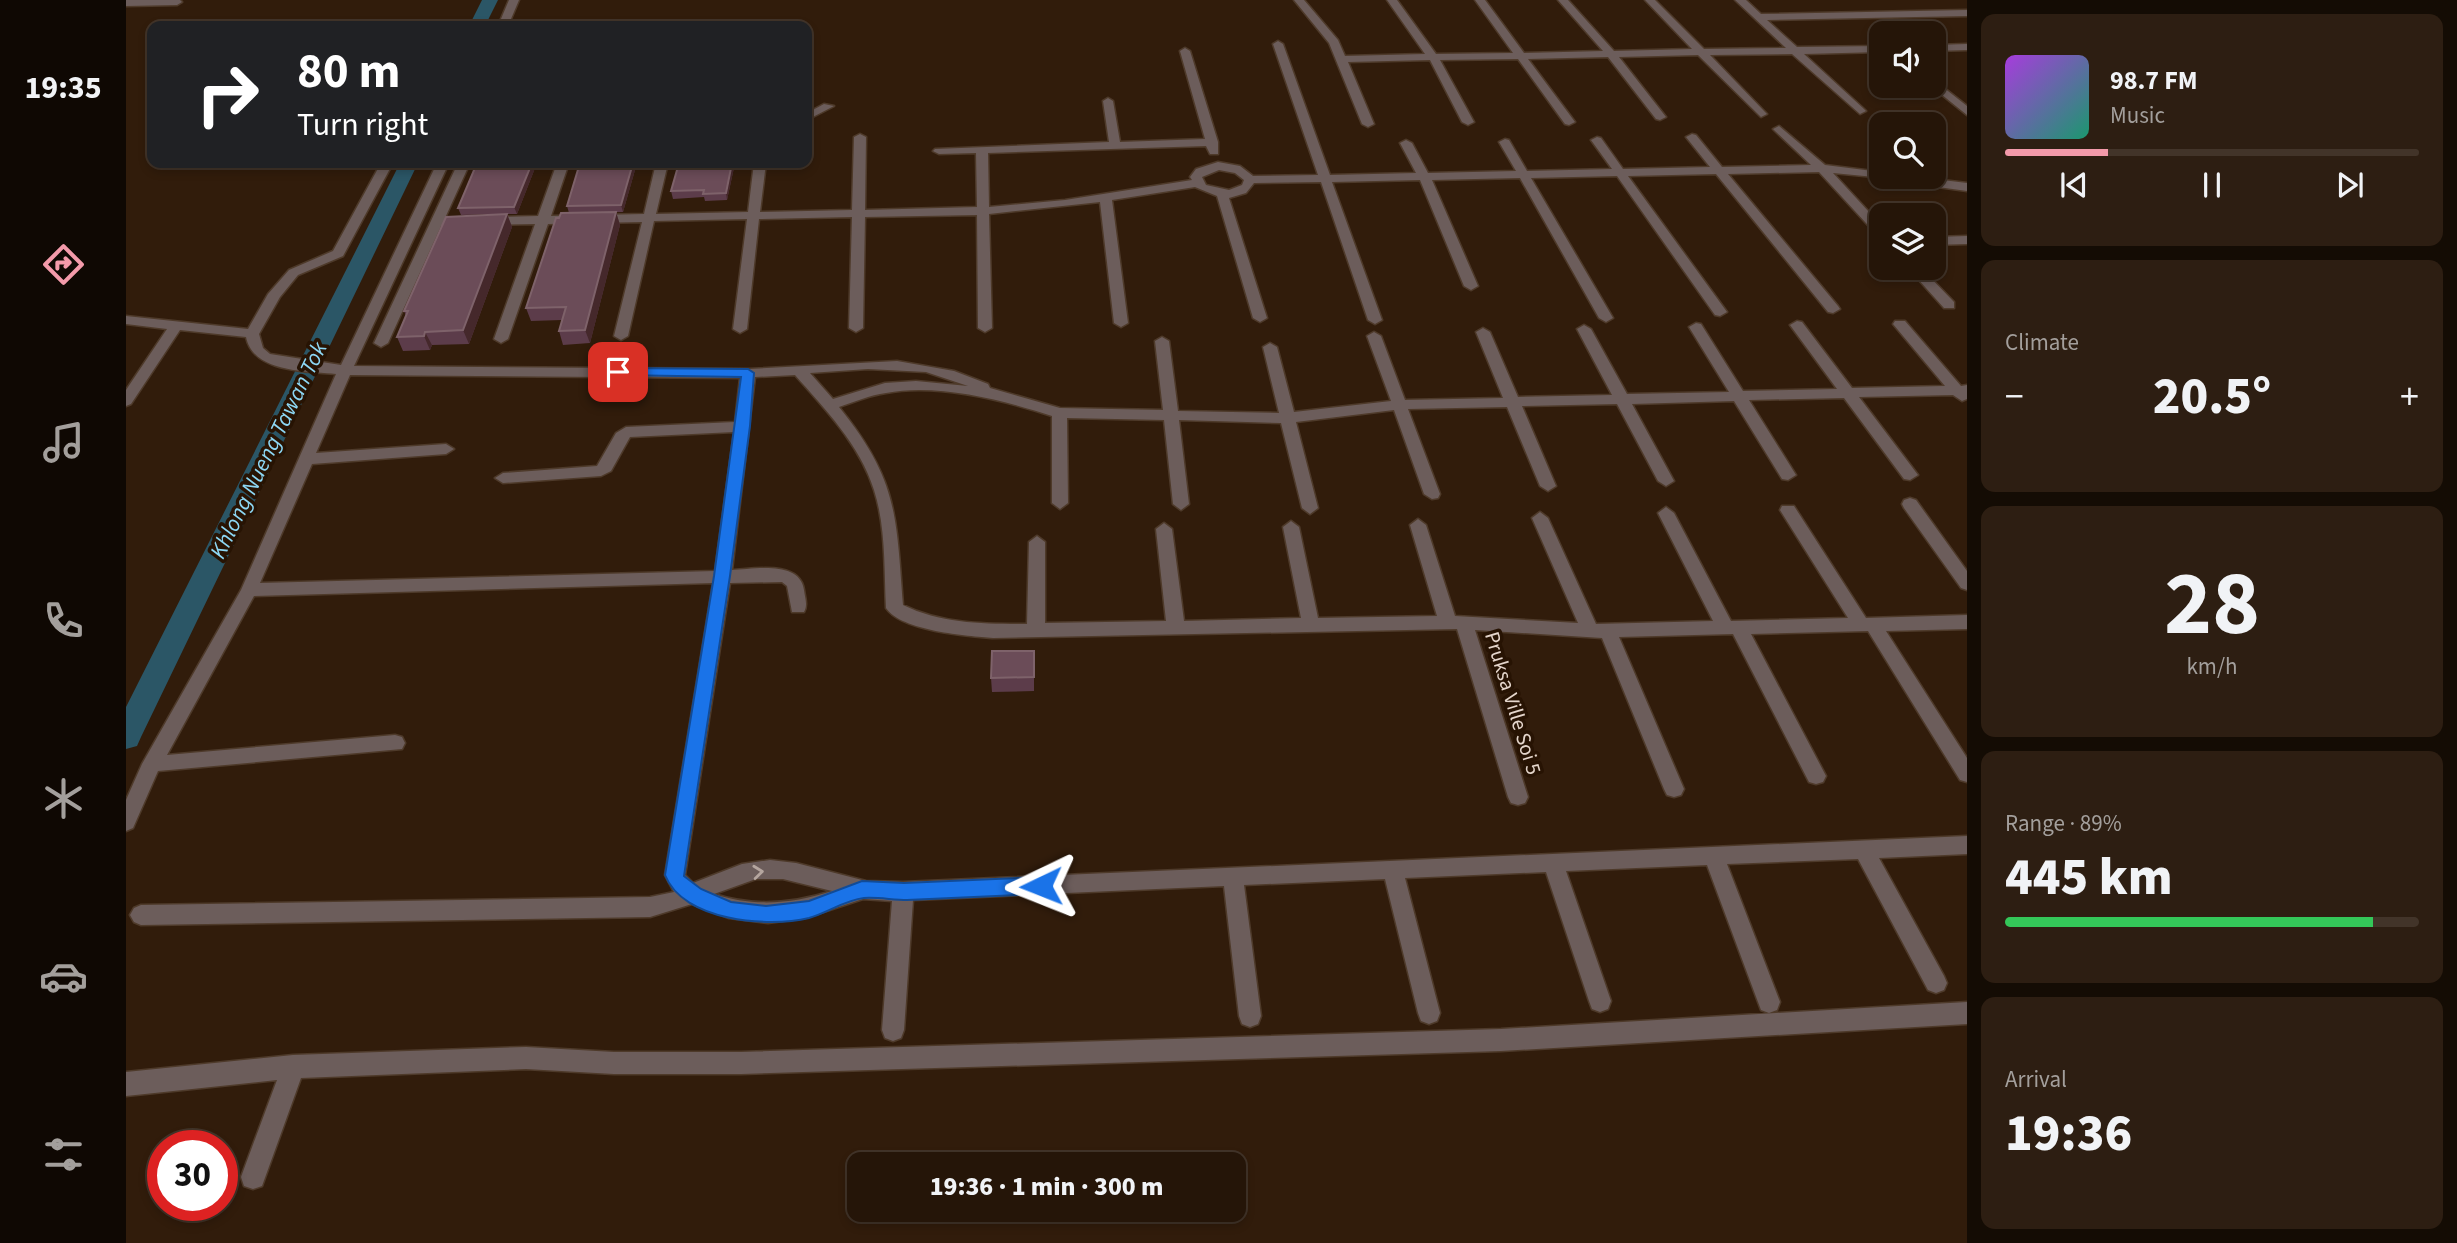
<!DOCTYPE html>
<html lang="en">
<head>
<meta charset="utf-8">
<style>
	:root { --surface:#251508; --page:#2d1e12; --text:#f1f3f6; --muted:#a39f9c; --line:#423429; --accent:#f39aaa }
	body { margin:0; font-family:"Source Sans 3",sans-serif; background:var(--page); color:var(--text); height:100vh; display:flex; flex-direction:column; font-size:26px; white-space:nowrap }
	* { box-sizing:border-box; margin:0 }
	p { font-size:23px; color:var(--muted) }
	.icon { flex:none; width:38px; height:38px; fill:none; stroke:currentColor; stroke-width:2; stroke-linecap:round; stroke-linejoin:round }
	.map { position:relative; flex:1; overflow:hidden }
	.details { display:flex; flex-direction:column; gap:14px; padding:14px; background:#140c04; width:490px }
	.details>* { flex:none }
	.guide { position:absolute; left:21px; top:21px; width:665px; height:147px; border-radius:14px; box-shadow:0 4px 10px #0003,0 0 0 2px var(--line); background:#202124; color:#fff; overflow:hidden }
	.buttons { position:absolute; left:1743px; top:21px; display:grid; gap:14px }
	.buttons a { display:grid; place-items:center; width:77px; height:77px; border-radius:14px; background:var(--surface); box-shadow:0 4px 10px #0003,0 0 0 2px var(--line); font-size:35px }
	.speed { position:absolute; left:21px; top:1130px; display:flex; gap:14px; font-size:35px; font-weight:700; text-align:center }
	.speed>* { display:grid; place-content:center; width:91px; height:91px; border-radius:50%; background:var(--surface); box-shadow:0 4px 10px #0003,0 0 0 2px var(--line); line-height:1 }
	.speed .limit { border:10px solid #d22; background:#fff; color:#111 }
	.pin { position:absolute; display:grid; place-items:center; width:60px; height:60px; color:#fff; margin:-30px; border-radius:14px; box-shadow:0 4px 10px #0006 }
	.me { position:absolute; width:77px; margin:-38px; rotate:268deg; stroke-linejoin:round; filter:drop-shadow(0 0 5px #0008) }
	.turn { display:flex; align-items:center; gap:24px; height:147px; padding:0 35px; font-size:32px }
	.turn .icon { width:91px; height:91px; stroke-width:2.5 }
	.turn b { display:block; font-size:49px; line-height:60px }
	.big { font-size:52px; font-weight:800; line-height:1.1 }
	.details .tile { flex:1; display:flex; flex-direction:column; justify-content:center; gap:10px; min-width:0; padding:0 24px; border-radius:14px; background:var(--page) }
	.details .dial { align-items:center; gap:0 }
	.dial b { font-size:91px; line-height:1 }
	.song { display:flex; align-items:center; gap:21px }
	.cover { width:84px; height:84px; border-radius:10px; background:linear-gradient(135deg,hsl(280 70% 55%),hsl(160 70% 35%)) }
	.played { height:7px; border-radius:4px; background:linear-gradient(90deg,var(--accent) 25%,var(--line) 25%) }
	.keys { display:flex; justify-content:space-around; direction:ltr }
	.heat { display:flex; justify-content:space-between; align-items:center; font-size:38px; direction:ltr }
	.charge { height:10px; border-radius:5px; background:linear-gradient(90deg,#34c759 89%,var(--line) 0) }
	.trip { position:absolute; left:721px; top:1152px; width:399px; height:70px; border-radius:14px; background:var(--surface); box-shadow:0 4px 10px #0003,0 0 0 2px var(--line); font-weight:800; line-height:70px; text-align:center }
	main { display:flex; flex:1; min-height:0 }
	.tab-bar { display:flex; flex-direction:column; width:126px; justify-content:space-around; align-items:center; background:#0f0803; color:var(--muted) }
	.tab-bar .icon { width:49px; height:49px }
	.tab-bar .active { color:var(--accent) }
	.tab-bar b { font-size:32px; color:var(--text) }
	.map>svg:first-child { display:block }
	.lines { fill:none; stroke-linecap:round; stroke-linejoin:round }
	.canal { fill:#2b5666; fill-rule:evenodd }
	.minor-casing { stroke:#4e3a2a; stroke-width:3 }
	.minor { fill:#6c5d5b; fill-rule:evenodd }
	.wall { fill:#5c3c4a }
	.shaded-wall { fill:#45282b }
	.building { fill:#6b4c58; stroke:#7e626a; stroke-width:2 }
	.oneway { stroke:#b5a69f }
	.route { fill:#1a73e8; stroke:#114b97; stroke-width:2 }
	.labels { text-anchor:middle; stroke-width:7; stroke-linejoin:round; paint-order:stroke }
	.street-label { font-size:21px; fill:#e5d6cc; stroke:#271303 }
	.water-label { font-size:23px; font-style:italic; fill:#8dd7f4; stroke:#271303 }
</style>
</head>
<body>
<main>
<nav class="tab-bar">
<b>19:35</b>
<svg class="icon active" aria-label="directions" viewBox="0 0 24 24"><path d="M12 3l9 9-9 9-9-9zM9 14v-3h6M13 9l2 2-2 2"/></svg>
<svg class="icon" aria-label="music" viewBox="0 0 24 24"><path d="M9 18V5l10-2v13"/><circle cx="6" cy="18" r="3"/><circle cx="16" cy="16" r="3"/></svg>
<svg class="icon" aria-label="phone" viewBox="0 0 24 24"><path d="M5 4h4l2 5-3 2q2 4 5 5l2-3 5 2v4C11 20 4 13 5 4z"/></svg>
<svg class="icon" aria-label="climate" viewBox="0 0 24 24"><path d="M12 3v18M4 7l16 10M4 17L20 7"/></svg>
<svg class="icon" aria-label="car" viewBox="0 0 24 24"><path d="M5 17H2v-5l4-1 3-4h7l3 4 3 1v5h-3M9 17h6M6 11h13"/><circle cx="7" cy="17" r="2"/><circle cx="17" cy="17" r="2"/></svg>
<svg class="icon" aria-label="filters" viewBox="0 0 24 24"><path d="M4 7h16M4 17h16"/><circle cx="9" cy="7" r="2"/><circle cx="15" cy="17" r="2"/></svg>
</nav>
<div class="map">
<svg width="1841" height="1243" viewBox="0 0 1841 1243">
	<rect width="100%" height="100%" fill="#311c0b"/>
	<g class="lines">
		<!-- canal -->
		<path class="canal" d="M 356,0 L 372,0 L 359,26 L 343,26 Z
			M 274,163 L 292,163 L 15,737 L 11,746 L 0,749 L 0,707 Z"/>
		<defs>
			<path id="minor" d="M 0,0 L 54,0 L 56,2 L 51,5 L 0,6 Z
				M 383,0 L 393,0 L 382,26 L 372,26 Z
				M 1168,0 L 1178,0 L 1212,40 L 1219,56 L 1299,54 L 1261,0 L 1271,0 L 1310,54 L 1387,53 L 1349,0 L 1359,0 L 1398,53 L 1477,51 L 1432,0 L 1442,0 L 1488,51 L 1566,49 L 1519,0 L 1529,0 L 1578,49 L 1660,48 L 1609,0 L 1620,0 L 1635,14 L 1841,10 L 1841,16 L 1641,20 L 1671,47 L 1755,46 L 1755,52 L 1678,54 L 1738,109 L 1740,111 L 1734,114 L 1666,54 L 1584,55 L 1639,112 L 1641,114 L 1635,117 L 1572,55 L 1493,57 L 1540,117 L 1534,120 L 1530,119 L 1482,57 L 1402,59 L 1449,122 L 1443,125 L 1439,124 L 1392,59 L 1314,60 L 1348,122 L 1342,125 L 1336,122 L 1304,60 L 1222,62 L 1248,124 L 1242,127 L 1236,124 L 1203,43 Z
				M 1152,41 L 1157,44 L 1204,175 L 1290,173 L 1274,143 L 1280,140 L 1286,143 L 1302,173 L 1390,171 L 1373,142 L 1379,139 L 1383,140 L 1401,171 L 1486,169 L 1465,140 L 1471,137 L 1475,138 L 1497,169 L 1584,167 L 1560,137 L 1566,134 L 1570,135 L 1596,167 L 1685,165 L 1649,131 L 1647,129 L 1653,126 L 1699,165 L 1755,172 L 1755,177 L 1759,178 L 1707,173 L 1755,225 L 1755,236 L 1751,235 L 1693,172 L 1602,174 L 1712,306 L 1714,309 L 1707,313 L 1702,312 L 1590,174 L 1502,176 L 1601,312 L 1594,316 L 1589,315 L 1491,176 L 1405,178 L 1487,318 L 1480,322 L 1473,318 L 1394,178 L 1306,180 L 1352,286 L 1345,290 L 1338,286 L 1294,180 L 1206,182 L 1256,320 L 1249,324 L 1242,320 L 1195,182 L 1128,183 L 1120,193 L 1103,198 L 1141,318 L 1134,322 L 1127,318 L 1091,196 L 1069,187 L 986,200 L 1002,323 L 995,327 L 988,323 L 974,202 L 863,214 L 866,328 L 859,332 L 852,328 L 851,215 L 739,217 L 737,328 L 730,332 L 723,328 L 726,217 L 633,219 L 621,329 L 614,333 L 607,329 L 621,219 L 528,221 L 502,336 L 495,340 L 488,336 L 516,222 L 422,224 L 382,339 L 375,343 L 368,339 L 409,224 L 315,226 L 262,343 L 255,347 L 248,343 L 332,163 L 344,163 L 319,218 L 412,216 L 431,163 L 443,163 L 425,216 L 518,214 L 530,163 L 542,163 L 530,214 L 622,212 L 628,163 L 640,163 L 634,212 L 726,210 L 728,137 L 734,134 L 740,137 L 739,210 L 851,207 L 850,153 L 813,154 L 807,151 L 809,149 L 983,142 L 977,101 L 982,98 L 987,101 L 994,142 L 1079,139 L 1054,51 L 1059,48 L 1064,51 L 1092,142 L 1092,154 L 1084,154 L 1080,146 L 862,153 L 863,207 L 939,200 L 1066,180 L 1064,177 L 1070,169 L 1092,162 L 1114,166 L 1127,176 L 1192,175 L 1147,44 ZM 1093,170 L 1109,173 L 1118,180 L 1116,185 L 1103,190 L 1080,185 L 1076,177 Z
				M 1841,44 L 1841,50 L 1808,51 L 1808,45 Z
				M 1808,80 L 1841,106 L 1841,115 L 1805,86 L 1808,86 Z
				M 698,104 L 708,106 L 681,120 L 681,113 Z
				M 255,163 L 267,163 L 217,256 L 172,275 L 154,297 L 133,334 L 137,348 L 144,354 L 215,365 L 311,163 L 323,163 L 228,366 L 623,369 L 771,361 L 828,371 L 862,384 L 864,388 L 934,408 L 1037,410 L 1029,341 L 1036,337 L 1043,341 L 1052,411 L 1153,413 L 1137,347 L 1144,343 L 1151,347 L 1168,412 L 1265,401 L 1241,336 L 1248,332 L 1255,336 L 1279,400 L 1377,398 L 1350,332 L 1357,328 L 1364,332 L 1392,397 L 1486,395 L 1451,329 L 1458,325 L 1465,329 L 1501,394 L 1603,392 L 1563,327 L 1570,323 L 1575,324 L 1617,391 L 1711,389 L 1664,325 L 1671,321 L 1676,322 L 1726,388 L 1819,386 L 1767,324 L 1769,321 L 1779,321 L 1835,386 L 1841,385 L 1841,399 L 1836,401 L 1827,395 L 1733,397 L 1792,475 L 1784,480 L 1778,479 L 1718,398 L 1623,400 L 1670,475 L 1662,480 L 1656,479 L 1608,401 L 1506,404 L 1548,481 L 1540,486 L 1532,481 L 1491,404 L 1396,406 L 1430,486 L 1422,491 L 1414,486 L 1381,407 L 1282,409 L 1314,494 L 1312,498 L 1306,499 L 1298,494 L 1268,410 L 1170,422 L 1192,508 L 1184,514 L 1176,508 L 1155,423 L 1053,420 L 1063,504 L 1055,510 L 1047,504 L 1038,420 L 941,418 L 942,503 L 934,509 L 926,503 L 926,416 C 877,400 811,383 760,393 C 744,395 728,402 713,407 C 772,480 770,515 777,605 C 816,624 859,624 901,624 L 903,542 L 911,536 L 919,542 L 919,623 L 1040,621 L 1030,529 L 1038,523 L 1046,529 L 1058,621 L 1175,618 L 1157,527 L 1165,521 L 1173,527 L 1192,618 L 1311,616 L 1284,525 L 1292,519 L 1300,525 L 1329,616 L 1452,623 L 1406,518 L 1414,512 L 1422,518 L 1470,624 L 1587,621 L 1532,513 L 1540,507 L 1548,513 L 1605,621 L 1722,618 L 1654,510 L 1656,506 L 1668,506 L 1740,618 L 1841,615 L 1841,629 L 1760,631 L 1841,758 L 1841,782 L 1834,780 L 1742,631 L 1625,634 L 1700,776 L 1697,782 L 1690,784 L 1683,782 L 1607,634 L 1493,637 L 1558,789 L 1555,795 L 1548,797 L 1541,795 L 1538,789 L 1476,638 L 1349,630 L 1402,797 L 1399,803 L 1392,805 L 1385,803 L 1382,797 L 1331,629 L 867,638 C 842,636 775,631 760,608 C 758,569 760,527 748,490 C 734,445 699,409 669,375 L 629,377 L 606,570 C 628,569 674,560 678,590 C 679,598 682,605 678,612 L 666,612 L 661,586 L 656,582 L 604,583 L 559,875 L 567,883 L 616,864 L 644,860 L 670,863 L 740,881 L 777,882 L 1841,836 L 1841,854 L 1753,858 L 1818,976 L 1821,983 L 1818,990 L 1810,993 L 1802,990 L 1732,859 L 1601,864 L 1654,1002 L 1651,1010 L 1643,1013 L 1635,1010 L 1632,1002 L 1581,865 L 1440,871 L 1485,1001 L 1482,1009 L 1474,1012 L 1466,1009 L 1463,1001 L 1420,872 L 1279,878 L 1314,1013 L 1311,1021 L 1303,1024 L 1295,1021 L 1292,1013 L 1259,879 L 1118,885 L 1135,1016 L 1132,1024 L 1124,1027 L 1116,1024 L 1113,1016 L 1098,886 L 787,900 L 778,1030 L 775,1038 L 767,1041 L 759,1038 L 756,1030 L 766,901 L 737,899 L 679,918 L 642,923 L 603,918 L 566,904 L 524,917 L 15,925 L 8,922 L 4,915 L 8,908 L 15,905 L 524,897 L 548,892 L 539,875 L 587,583 L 128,596 L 41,755 L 269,735 L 276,737 L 279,743 L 276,749 L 32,771 L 7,828 L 0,831 L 0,800 L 16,764 L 115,590 L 210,374 C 182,371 127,373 120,337 L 54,330 L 5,404 L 0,406 L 0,390 L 41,329 L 0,324 L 0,316 L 122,329 L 142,294 L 163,270 L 207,251 ZM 742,369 L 800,372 L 842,386 L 790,381 L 759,383 L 707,399 L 684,373 ZM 224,375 L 614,378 L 609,422 L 500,427 L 490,433 L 471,466 L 377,473 L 369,478 L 377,483 L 475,476 L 485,471 L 504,437 L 608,432 L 589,571 L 134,583 L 186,464 L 320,454 L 328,449 L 320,444 L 190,453 ZM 630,879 L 657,879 L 706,891 C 666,904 628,907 588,894 Z
				M 1762,177 L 1792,177 L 1841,183 L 1841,191 L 1768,181 Z
				M 1841,236 L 1841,244 L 1808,245 L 1808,237 Z
				M 1782,268 L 1795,268 L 1828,302 L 1828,308 L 1818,308 Z
				M 1784,498 L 1790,500 L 1841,571 L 1841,590 L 1835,588 L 1778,508 L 1776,504 L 1778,500 Z
				M 1841,1002 L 1841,1024 L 1375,1051 L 615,1074 L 488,1074 L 400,1069 L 175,1078 L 136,1186 L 127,1189 L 118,1186 L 115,1177 L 151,1080 L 0,1096 L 0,1072 L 167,1055 L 400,1047 L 488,1052 L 615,1052 L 1375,1029 Z"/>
		</defs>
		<!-- minor casing -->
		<use href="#minor" class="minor-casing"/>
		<!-- minor -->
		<use href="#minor" class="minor"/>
	</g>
	<!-- wall -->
	<path class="wall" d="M 351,163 L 411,163 L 391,214 L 381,214 L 386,227 L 343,344 L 306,345 L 304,350 L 277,351 L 271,337 L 280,316 L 278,311 L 377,214 L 335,215 L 332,208 Z
		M 454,163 L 511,163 L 497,212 L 443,213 L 441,206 Z
		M 553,163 L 609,163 L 601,200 L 579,201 L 578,197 L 547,199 L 545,191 Z
		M 490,212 L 494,225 L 464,343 L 437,345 L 433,331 L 436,320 L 405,321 L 400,308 L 433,218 Z
		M 908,651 L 908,691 L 866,692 L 865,678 Z"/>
	<!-- shaded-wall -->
	<path class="shaded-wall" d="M 406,163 L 411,163 L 391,214 L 388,207 Z
		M 507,163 L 511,163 L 497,212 L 495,205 Z
		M 606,163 L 609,163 L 601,200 L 600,193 Z
		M 490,212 L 494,225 L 464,343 L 459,330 Z
		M 381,214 L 386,227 L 343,344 L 337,330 Z
		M 299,332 L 306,345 L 304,350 L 298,336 Z"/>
	<!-- building -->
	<path class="building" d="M 351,163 L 406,163 L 388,207 L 332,208 Z
		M 454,163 L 507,163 L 495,205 L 441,206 Z
		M 553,163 L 606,163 L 600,193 L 577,194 L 578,190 L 545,191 Z
		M 490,212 L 459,330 L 433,331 L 440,307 L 400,308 L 430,218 L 433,218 L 435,213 Z
		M 381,214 L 337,330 L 299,332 L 298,336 L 271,337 L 282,311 L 278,311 L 320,217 Z
		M 866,651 L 908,651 L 908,677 L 865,678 Z"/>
	<!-- one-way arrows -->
	<defs><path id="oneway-chevron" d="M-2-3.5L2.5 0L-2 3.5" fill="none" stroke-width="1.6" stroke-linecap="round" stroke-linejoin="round" transform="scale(1.75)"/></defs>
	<use class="oneway" href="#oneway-chevron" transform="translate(632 872) rotate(-6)"/>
	<!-- route -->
	<path class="route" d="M 492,368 L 622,369 L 628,373 L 624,426 L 604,576 L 558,876 L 575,889 L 605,902 L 640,906 L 683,901 L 736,881 L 778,883 L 915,877 L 921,880 L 924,886 L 921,892 L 915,894 C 870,896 826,898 781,900 C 767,900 752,897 738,898 C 719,900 701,913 683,918 C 642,928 557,921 539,875 L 588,576 L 615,377 L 488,375 L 486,372 Z"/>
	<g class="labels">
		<!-- street labels -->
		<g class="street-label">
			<text transform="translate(1387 703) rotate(73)" y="7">Pruksa Ville Soi 5</text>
		</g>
		<!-- water labels -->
		<g class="water-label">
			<text transform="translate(142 450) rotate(-64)" y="8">Khlong Nueng Tawan Tok</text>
		</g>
	</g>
</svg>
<div class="buttons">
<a><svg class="icon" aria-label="sound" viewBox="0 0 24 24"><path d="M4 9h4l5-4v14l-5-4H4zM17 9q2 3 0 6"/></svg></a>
<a><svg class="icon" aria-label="search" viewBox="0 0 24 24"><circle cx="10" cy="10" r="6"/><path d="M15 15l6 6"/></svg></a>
<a><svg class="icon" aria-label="layers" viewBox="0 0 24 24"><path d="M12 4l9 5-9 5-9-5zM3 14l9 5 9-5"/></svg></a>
</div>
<div class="speed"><div class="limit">30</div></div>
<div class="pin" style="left:492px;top:372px;background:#d93025"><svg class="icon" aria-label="arrive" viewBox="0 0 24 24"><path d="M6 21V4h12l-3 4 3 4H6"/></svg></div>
<svg class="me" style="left:915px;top:886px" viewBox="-20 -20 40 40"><path d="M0-17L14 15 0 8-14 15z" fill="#1a73e8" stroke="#fff" stroke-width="4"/></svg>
<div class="trip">19:36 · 1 min · 300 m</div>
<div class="guide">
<div class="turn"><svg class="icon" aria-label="right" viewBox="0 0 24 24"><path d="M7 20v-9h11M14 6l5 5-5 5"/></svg><div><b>80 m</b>Turn right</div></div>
</div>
</div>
<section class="details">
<div class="tile">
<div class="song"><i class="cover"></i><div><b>98.7 FM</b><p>Music</p></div></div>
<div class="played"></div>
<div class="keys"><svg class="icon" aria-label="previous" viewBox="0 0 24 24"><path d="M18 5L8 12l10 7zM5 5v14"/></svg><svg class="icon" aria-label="pause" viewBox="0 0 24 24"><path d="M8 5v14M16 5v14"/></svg><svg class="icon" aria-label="next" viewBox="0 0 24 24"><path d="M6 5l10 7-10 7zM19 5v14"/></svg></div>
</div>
<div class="tile"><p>Climate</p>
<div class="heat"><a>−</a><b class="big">20.5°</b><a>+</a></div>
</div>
<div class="tile dial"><b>28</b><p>km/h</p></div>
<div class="tile"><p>Range · 89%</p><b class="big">445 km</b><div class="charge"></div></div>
<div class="tile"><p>Arrival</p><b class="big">19:36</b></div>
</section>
</main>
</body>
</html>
